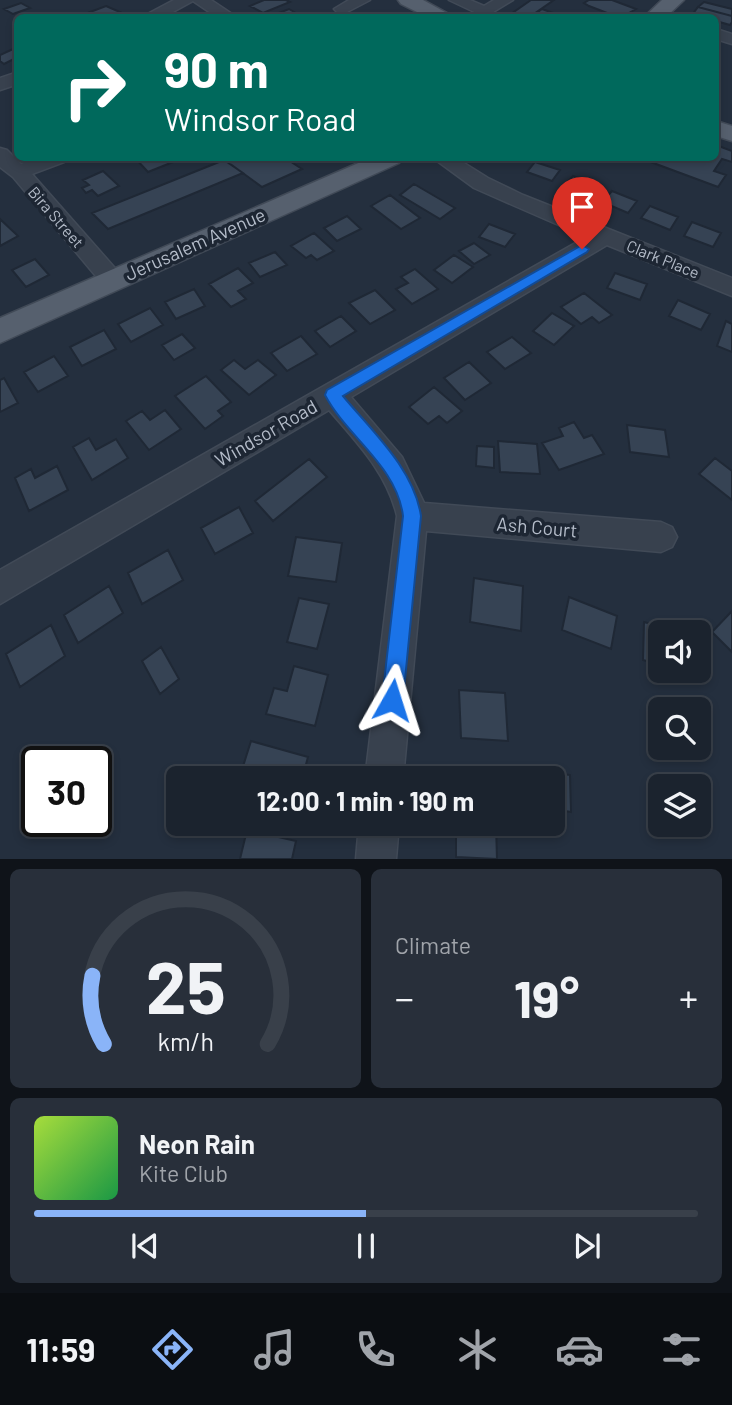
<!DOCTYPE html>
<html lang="en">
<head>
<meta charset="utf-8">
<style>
	:root { --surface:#1b232e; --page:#282f3a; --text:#f1f3f6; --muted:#a0a4aa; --line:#39404a; --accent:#8ab4f8 }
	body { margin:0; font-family:Barlow,sans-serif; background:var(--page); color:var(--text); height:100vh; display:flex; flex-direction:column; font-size:26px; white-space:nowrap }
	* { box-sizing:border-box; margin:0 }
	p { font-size:23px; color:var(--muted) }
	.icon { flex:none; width:38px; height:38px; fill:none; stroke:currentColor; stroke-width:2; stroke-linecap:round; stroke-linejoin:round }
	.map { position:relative; height:859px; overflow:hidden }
	.drawer { display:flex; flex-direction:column; gap:10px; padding:10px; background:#0f1319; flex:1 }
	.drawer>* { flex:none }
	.hud { position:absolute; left:14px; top:14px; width:705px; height:147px; border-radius:10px; box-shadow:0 4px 10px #0003,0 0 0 2px var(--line); background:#00695c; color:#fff; overflow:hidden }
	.fabs { position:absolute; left:648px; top:620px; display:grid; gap:14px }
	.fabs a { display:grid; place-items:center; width:63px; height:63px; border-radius:10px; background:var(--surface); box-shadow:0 4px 10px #0003,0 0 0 2px var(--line); font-size:35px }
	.speed { position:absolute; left:21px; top:746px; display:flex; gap:14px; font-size:35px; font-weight:700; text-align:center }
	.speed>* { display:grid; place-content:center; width:91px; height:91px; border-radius:50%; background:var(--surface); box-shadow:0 4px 10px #0003,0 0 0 2px var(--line); line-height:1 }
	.speed .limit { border:4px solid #111; border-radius:10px; background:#fff; color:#111 }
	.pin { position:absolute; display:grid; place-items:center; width:60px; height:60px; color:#fff; margin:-72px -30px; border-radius:50% 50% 50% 0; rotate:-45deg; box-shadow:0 0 7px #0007 }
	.pin .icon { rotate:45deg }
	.me { position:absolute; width:77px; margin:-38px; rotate:6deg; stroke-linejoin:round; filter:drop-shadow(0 0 5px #0008) }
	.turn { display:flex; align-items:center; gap:24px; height:147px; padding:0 35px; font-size:32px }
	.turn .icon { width:91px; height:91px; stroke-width:2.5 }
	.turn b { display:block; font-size:49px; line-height:60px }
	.big { font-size:52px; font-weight:700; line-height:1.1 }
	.drawer .tile { flex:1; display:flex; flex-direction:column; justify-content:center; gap:10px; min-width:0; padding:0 24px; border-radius:10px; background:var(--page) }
	.drawer .dial { align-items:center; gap:0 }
	.dial svg { height:182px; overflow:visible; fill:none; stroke:var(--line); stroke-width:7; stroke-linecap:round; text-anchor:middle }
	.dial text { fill:var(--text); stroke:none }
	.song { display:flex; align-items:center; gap:21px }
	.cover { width:84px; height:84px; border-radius:10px; background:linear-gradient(135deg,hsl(80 70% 55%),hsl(140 70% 35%)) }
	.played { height:7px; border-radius:4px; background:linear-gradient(90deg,var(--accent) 50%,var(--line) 50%) }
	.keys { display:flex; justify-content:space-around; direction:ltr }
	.heat { display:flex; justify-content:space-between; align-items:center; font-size:38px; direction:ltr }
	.drawer .tiles { flex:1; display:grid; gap:10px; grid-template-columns:1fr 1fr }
	.tile:last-child { grid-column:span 2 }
	.trip { position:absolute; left:166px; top:766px; width:399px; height:70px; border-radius:10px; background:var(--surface); box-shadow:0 4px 10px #0003,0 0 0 2px var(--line); font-weight:700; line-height:70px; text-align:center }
	.menu { display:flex; height:112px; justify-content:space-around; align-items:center; background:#0b0e12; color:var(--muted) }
	.menu .icon { width:49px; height:49px }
	.menu .selected { color:var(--accent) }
	.menu b { font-size:32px; color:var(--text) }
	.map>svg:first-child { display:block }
	.building { fill:#364354; stroke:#1f2835; stroke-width:2 }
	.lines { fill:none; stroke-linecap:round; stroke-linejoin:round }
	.minor-casing { stroke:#414a57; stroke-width:3 }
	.major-casing { stroke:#414a57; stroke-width:3 }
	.minor { fill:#38414e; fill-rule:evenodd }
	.major { fill:#56606e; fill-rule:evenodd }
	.route { fill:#1a73e8; stroke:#114b97; stroke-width:2 }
	.labels { text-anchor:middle; stroke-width:7; stroke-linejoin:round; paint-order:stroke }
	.far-street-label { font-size:16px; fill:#b4bcc9; stroke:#1d2633 }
	.street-label { font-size:19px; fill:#b4bcc9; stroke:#1d2633 }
</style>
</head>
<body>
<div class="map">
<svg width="732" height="859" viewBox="0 0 732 859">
	<rect width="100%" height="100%" fill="#242f3e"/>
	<!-- building -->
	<path class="building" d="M 264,0 L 286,0 L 290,2 L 263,13 L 250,6 Z
		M 531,0 L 554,0 L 528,18 L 505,18 Z
		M 589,0 L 612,0 L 636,9 L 620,18 L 589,6 L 584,3 Z
		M 704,2 L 732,9 L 732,16 L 698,7 Z
		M 21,3 L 30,8 L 13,14 L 4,9 Z
		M 106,6 L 120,12 L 100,18 L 90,12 Z
		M 698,7 L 732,16 L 732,22 L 730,25 L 716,21 L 716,18 L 692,15 Z
		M 289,9 L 301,16 L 271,16 Z
		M 542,9 L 567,18 L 530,18 Z
		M 13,49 L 18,52 L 18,57 L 4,64 L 0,61 L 0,55 Z
		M 716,145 L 732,151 L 732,162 L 722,159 L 714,171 L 726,175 L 718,187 L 648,161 L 651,158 L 716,158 Z
		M 135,158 L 183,158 L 148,172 Z
		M 243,158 L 285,158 L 302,169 L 262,187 L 229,163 Z
		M 224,160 L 243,173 L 108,229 L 92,213 Z
		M 535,162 L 560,170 L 552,181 L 527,172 Z
		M 103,171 L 119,186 L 98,196 L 92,190 L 86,193 L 82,188 L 89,185 L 83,180 Z
		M 573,176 L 597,185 L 588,196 L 564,186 Z
		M 414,184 L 455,208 L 440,219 L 400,195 Z
		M 612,191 L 637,201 L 628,213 L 602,202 Z
		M 390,195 L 420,218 L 401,229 L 371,206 Z
		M 650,206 L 678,217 L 670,230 L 641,218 Z
		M 347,216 L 361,229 L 337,241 L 324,228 Z
		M 0,219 L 18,236 L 0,246 Z
		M 692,222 L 721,233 L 713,247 L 684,236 Z
		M 489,224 L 515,234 L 505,247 L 479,237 Z
		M 314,233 L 334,251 L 317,260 L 311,255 L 306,258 L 291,246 Z
		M 474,243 L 490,255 L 474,264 L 459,251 Z
		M 275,252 L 287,265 L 260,277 L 249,263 Z
		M 454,255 L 473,267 L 452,283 L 434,270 Z
		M 35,259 L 49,275 L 26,287 L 12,270 Z
		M 238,268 L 253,283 L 238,291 L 246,299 L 231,307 L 209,284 Z
		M 415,269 L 438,289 L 412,304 L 396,289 L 408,283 L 401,277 Z
		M 615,273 L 647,284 L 640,300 L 607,288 Z
		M 194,289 L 205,306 L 176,319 L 165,302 Z
		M 375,290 L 395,310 L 370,324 L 349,303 Z
		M 584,293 L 612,315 L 599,323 L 592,317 L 581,324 L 561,307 Z
		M 678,300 L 710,314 L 701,330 L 669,316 Z
		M 150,308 L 163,325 L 131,342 L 118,324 Z
		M 552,313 L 574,326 L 554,345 L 533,331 Z
		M 341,316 L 356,331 L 330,347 L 315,331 Z
		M 726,321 L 732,324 L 732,352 L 717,346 Z
		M 104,330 L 116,349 L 82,366 L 70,347 Z
		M 182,334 L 195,348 L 174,360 L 162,345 Z
		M 301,336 L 317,354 L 287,371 L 271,353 Z
		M 512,337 L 531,353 L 505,369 L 487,352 Z
		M 54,356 L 68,376 L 38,392 L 24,372 Z
		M 234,360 L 245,369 L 258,360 L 276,375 L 249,395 L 221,370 Z
		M 469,362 L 491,383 L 465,400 L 444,378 Z
		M 206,376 L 231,402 L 218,411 L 223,416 L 205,429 L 175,396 Z
		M 4,378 L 18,403 L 0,412 L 0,380 Z
		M 434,387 L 462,411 L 447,423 L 439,416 L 428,424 L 409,407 Z
		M 165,410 L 181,429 L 149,450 L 126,421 L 142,411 L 150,420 Z
		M 574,422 L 584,438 L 592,435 L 604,454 L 559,470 L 542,443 L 563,436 L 559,428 Z
		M 627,425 L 665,430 L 669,457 L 630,452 Z
		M 89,438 L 96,450 L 116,439 L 128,458 L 92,480 L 73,447 Z
		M 498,441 L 537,444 L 540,474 L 500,472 Z
		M 477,446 L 494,447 L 494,468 L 476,466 Z
		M 715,458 L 732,471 L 732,500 L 699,474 Z
		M 309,459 L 327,477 L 273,521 L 255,501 Z
		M 57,466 L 68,490 L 29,511 L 15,478 L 31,469 L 35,478 Z
		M 239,507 L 253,533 L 215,554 L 201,528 Z
		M 296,537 L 342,543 L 336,582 L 288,576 Z
		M 168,550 L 183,580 L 142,604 L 128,573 Z
		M 474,578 L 523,586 L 521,631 L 470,622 Z
		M 109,586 L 123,613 L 78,643 L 64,615 Z
		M 569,597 L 617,616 L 611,649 L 562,630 Z
		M 299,598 L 329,604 L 317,649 L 287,642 Z
		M 732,611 L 732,652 L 712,632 Z
		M 644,622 L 679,632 L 660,632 L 660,665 L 643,660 Z
		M 51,625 L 65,656 L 20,687 L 6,654 Z
		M 161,647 L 179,679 L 160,694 L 142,661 Z
		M 294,666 L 328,675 L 315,726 L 266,714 L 274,688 L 287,691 Z
		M 459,690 L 505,693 L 508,741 L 461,738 Z
		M 251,741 L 308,757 L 302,779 L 239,779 Z
		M 532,769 L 570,775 L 571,812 L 553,809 L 553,779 L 532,779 Z
		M 456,824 L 496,824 L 497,859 L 456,857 Z
		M 247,830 L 296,841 L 292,859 L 240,859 Z"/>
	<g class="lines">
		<defs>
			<path id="minor" d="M 174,0 L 211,0 L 238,18 L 218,18 L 193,1 L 162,18 L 140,18 Z
				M 349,0 L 370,0 L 347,12 L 337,12 L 334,9 Z
				M 449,0 L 470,0 L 484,6 L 494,0 L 513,0 L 485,17 Z
				M 716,29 L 732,34 L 732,44 L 716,39 Z
				M 18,72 L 18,84 L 0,90 L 0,78 Z
				M 0,148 L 7,150 L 21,164 L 39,158 L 67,158 L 64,162 L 32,174 L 121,275 L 125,281 L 121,287 L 113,289 L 105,287 L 13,177 L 0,167 Z
				M 433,158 L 456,158 L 488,178 L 523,195 L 732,278 L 732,296 L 607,245 L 351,397 L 402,457 L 424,503 L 661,522 L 672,527 L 677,537 L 672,547 L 661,552 L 426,531 L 403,779 L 365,779 L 397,516 C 387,473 357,443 329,410 L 0,604 L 0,570 L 586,237 L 474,188 Z
				M 359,824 L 399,824 L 396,859 L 356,859 Z"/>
			<path id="major" d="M 398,0 L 423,0 L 456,18 L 429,18 L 401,4 Z
				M 662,0 L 684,0 L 665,18 L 643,18 Z
				M 716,121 L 732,126 L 732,141 L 716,136 Z
				M 370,158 L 402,158 L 399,163 L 0,343 L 0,318 Z"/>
		</defs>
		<!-- minor casing -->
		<use href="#minor" class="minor-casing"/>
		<!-- major casing -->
		<use href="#major" class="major-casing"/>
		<!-- minor -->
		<use href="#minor" class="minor"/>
		<!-- major -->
		<use href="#major" class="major"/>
	</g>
	<!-- route -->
	<path class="route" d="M 582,245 L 589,249 L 587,252 L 343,396 C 372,431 414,469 421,516 L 403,700 L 400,707 L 392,710 L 385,707 L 382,700 L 403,516 C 397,466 347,437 325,395 L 327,390 Z"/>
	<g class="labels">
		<!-- far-street labels -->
		<g class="far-street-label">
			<text transform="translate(56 217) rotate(49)" y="6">Bira Street</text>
			<text transform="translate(663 259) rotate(22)" y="6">Clark Place</text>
		</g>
		<!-- street labels -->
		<g class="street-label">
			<text transform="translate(195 244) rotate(-24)" y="7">Jerusalem Avenue</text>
			<text transform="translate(266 433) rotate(-30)" y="7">Windsor Road</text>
			<text transform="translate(537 527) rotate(5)" y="7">Ash Court</text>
		</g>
	</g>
</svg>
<div class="fabs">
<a><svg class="icon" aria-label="sound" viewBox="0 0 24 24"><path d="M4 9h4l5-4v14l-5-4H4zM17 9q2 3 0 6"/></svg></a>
<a><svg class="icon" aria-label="search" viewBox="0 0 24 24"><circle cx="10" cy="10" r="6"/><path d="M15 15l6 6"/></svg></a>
<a><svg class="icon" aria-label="layers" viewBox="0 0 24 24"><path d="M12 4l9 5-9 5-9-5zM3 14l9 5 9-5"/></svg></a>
</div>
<div class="speed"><div class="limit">30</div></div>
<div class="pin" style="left:582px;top:249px;background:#d93025"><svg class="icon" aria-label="arrive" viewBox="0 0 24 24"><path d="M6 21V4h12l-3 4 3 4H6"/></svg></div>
<svg class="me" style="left:392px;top:700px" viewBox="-20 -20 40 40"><path d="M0-17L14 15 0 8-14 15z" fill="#1a73e8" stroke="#fff" stroke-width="4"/></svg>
<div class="trip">12:00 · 1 min · 190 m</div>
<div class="hud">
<div class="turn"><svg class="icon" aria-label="right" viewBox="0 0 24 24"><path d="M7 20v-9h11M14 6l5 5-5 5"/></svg><div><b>90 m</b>Windsor Road</div></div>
</div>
</div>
<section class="drawer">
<div class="tiles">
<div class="tile dial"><svg viewBox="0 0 100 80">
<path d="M14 69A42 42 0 1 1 86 69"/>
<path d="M14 69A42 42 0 0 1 9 39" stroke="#8ab4f8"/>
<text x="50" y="56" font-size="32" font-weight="700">25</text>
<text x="50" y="72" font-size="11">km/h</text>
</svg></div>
<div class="tile"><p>Climate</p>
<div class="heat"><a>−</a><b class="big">19°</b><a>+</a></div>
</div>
<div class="tile">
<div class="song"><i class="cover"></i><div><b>Neon Rain</b><p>Kite Club</p></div></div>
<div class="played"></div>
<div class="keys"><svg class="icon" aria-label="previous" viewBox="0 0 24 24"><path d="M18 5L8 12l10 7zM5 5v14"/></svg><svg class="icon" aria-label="pause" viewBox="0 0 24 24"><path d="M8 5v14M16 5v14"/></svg><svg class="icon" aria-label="next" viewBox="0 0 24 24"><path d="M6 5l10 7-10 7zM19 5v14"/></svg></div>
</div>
</div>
</section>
<nav class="menu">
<b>11:59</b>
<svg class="icon selected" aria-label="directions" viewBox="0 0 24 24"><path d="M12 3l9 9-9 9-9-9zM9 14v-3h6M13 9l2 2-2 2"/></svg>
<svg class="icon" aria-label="music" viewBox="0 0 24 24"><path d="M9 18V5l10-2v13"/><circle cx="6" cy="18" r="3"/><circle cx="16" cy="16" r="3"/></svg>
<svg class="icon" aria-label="phone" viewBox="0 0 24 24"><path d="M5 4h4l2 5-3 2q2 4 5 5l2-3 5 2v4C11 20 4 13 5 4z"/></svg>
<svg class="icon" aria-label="climate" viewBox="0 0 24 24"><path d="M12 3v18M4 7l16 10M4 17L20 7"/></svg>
<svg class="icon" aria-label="car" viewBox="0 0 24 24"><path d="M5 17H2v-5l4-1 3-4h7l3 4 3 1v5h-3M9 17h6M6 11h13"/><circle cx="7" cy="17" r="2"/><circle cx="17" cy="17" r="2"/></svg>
<svg class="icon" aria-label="filters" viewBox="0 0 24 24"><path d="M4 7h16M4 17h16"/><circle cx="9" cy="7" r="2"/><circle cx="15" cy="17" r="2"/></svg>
</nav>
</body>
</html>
